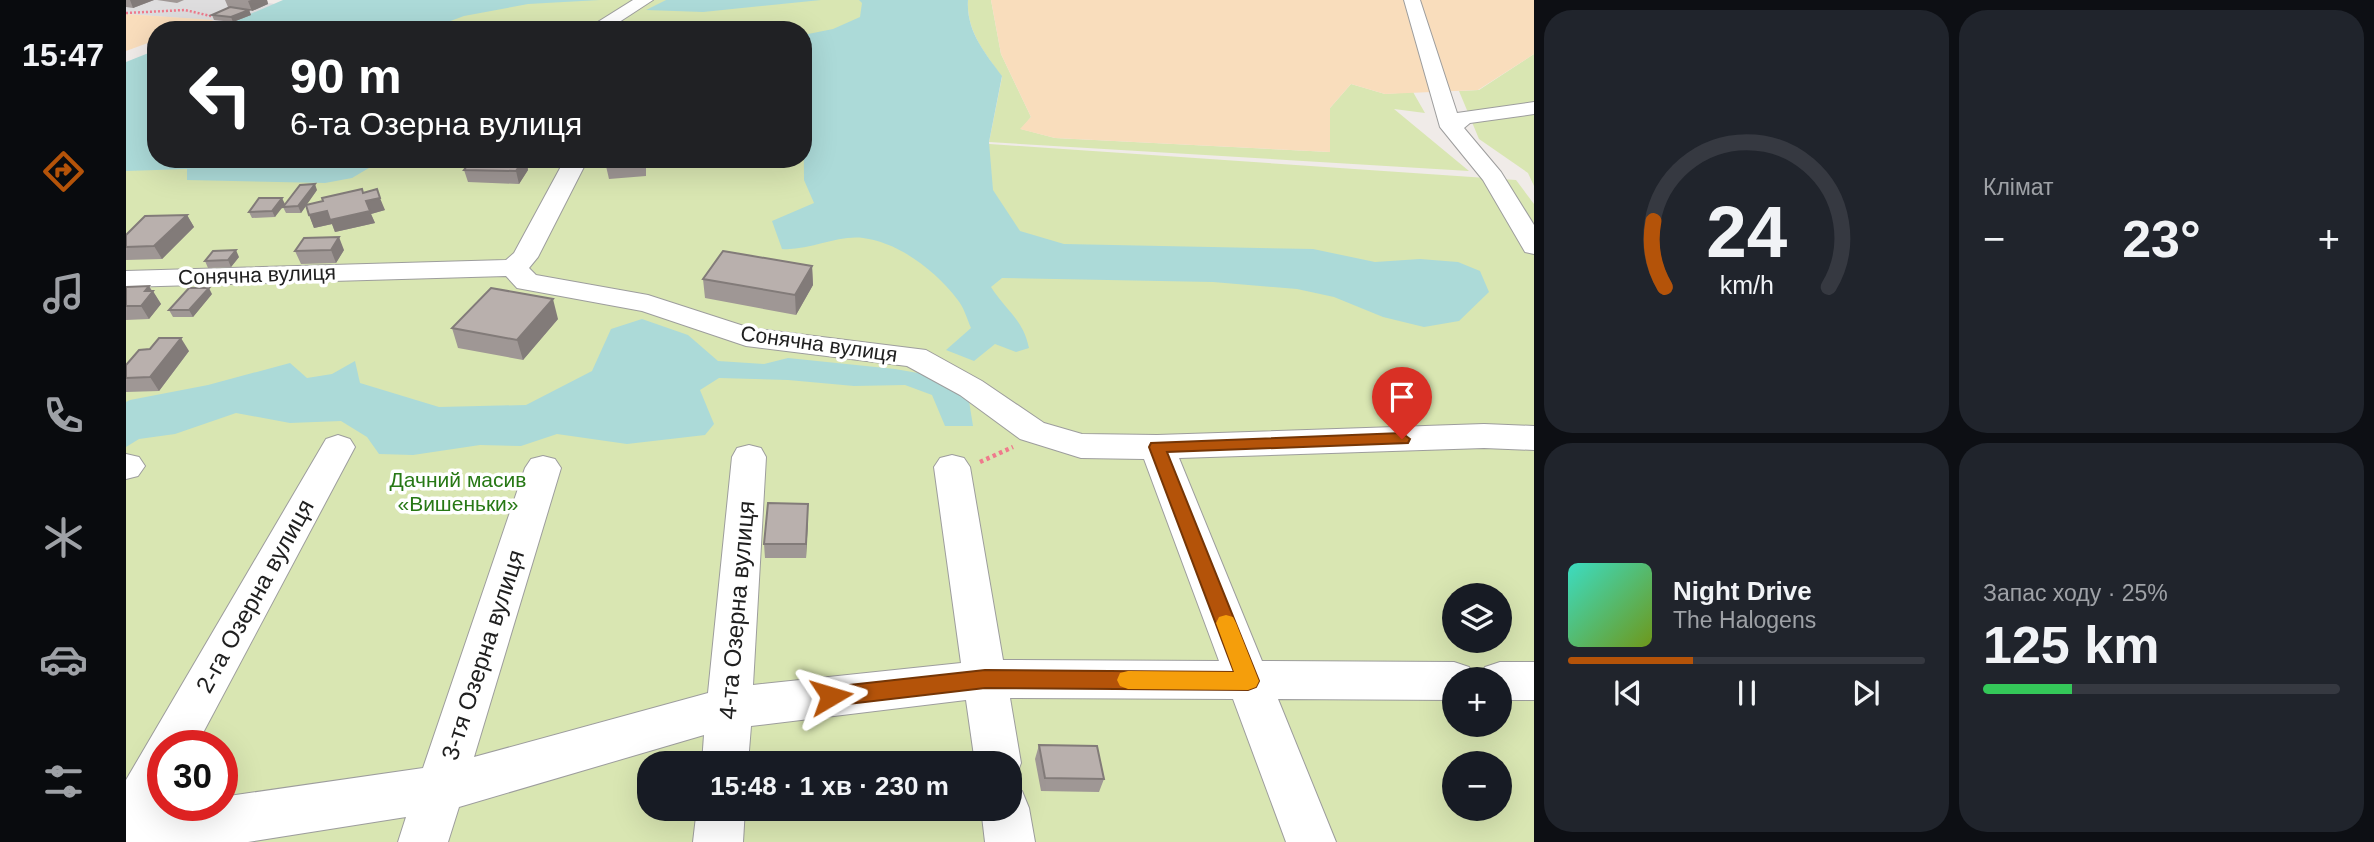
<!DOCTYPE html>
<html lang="uk">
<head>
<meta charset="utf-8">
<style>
	:root { --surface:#171b24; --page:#20242c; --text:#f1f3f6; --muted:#9ea1a6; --line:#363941; --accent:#b45309 }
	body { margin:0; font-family:Arial,sans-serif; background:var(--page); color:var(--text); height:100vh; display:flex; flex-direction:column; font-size:26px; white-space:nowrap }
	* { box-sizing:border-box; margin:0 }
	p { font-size:23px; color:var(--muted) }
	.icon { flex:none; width:38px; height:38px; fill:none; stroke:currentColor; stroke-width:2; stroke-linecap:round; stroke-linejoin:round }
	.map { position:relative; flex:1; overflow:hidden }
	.panel { display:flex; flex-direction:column; gap:10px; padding:10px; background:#0d0f14; width:840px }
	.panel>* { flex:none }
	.hud { position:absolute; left:21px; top:21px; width:665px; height:147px; border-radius:28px; box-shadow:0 7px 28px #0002; background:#202124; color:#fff; overflow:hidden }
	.buttons { position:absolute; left:1316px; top:583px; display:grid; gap:14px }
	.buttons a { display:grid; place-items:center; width:70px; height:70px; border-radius:50%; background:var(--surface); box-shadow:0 7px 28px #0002; font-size:35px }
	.speed { position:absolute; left:21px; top:730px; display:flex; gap:14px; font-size:35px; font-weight:700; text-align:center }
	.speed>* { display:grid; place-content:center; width:91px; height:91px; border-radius:50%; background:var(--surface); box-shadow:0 7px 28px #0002; line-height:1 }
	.speed .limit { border:10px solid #d22; background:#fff; color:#111 }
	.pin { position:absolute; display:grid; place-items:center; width:60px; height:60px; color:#fff; margin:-72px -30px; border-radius:50% 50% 50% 0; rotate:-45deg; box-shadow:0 0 7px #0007 }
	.pin .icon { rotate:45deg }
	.me { position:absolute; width:77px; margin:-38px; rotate:83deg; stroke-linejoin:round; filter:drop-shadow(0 0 5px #0008) }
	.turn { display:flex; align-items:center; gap:24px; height:147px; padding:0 28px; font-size:32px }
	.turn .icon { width:91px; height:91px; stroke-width:2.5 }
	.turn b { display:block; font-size:49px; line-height:60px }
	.big { font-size:52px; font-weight:700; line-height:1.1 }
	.panel .widget { flex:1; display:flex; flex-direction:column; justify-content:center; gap:10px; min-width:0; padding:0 24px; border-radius:28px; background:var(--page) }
	.panel .dial { align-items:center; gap:0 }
	.dial svg { height:182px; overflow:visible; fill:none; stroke:var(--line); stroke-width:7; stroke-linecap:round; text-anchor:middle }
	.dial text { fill:var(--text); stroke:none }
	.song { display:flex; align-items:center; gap:21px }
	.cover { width:84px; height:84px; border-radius:10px; background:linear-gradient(135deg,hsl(170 70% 55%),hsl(80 70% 35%)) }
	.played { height:7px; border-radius:4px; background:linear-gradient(90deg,var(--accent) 35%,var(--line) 35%) }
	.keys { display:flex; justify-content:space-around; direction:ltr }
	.heat { display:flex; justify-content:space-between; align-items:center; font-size:38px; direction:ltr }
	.charge { height:10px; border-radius:5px; background:linear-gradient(90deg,#34c759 25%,var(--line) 0) }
	.panel .tiles { flex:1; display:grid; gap:10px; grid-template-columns:repeat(2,1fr) }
	.trip { position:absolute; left:511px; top:751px; width:385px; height:70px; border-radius:28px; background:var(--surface); box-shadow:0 7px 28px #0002; font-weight:700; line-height:70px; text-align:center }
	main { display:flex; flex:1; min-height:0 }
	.dock { display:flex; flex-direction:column; width:126px; justify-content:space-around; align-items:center; background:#090b0e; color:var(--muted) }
	.dock .icon { width:49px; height:49px }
	.dock .active { color:var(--accent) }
	.dock b { font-size:32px; color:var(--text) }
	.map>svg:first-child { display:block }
	.residential { fill:#deddde }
	.grass { fill:#d9e6b2; fill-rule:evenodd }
	.sand { fill:#f9ddbc }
	.water { fill:#acdad8 }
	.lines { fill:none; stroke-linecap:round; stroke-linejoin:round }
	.minor-casing { stroke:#9d9d9d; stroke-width:2 }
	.path-far1 { stroke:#ef7a8c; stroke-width:2.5; stroke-dasharray:2 2; stroke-linecap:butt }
	.path { stroke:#ef7a8c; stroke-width:4.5; stroke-dasharray:3.5 3.5; stroke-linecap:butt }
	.minor { fill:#fff; fill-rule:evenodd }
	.wall { fill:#9f9795 }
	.shaded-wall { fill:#827b79 }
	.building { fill:#b9b0ad; stroke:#827b79; stroke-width:2 }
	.route { fill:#b45309; stroke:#753606; stroke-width:2 }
	.slow { fill:#f59e0b }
	.labels { text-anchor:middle; stroke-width:7; stroke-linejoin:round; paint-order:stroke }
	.street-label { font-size:21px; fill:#202020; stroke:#fff }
	.park-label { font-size:21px; fill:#277815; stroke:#fff }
	.near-street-label { font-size:24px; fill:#202020; stroke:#fff }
</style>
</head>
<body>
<main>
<nav class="dock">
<b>15:47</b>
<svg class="icon active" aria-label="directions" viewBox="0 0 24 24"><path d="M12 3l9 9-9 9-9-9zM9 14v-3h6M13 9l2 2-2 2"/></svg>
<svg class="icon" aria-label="music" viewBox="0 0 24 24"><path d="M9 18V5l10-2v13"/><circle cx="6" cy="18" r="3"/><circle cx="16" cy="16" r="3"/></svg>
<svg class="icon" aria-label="phone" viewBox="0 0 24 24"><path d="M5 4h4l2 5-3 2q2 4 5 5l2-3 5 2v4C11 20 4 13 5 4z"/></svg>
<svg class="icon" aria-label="climate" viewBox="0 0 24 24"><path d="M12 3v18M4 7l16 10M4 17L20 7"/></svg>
<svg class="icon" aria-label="car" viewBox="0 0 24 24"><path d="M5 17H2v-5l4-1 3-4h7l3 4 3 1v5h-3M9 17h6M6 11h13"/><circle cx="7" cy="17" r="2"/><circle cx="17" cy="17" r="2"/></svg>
<svg class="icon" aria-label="filters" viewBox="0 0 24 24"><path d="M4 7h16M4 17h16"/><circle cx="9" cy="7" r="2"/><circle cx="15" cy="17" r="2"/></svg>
</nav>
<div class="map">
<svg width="1408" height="842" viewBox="0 0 1408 842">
	<rect width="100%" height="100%" fill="#f0ebe8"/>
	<!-- residential -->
	<path class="residential" d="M 0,0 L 120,0 L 149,4 L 107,22 L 0,14 Z"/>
	<!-- grass -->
	<path class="grass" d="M 315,0 L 839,0 L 835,142 L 1390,180 L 1408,204 L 1408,842 L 0,842 L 0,90 L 30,159 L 677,159 L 677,30 L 245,30 ZM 1328,595 L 1374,595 L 1374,640 L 1328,640 ZM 1328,679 L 1374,679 L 1374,724 L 1328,724 ZM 37,746 L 96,746 L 96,805 L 37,805 ZM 523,763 L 884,763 L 884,808 L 523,808 ZM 1328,763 L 1374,763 L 1374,808 L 1328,808 Z
		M 842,0 L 865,0 L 875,54 L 905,117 L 895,129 L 929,138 L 1204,152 L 1204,108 L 1225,84 L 1259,94 L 1287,92 L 1299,113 L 1268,109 L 1343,171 L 863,142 L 876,77 C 859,53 840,31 842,0 Z
		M 1408,54 L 1408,186 L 1402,173 L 1353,139 L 1333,91 L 1353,90 Z"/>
	<!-- sand -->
	<path class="sand" d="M 865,0 L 1408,0 L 1408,54 L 1352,90 L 1259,94 L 1225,84 L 1204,108 L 1204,152 L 929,138 L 894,129 L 905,117 L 875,54 Z
		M 0,14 L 88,20 L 60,30 L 30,30 L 30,40 L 0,51 Z"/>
	<!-- water -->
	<path class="water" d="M 157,0 L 474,0 L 402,4 L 338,16 L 300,30 L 87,30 Z
		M 540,0 L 695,0 L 577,12 L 520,10 Z
		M 733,0 L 842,0 C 840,31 859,53 876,76 L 863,142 L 867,190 L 894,231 L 938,244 L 1187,249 L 1249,262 L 1294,259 L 1332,262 L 1354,271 L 1363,292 L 1333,321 L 1298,327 L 1257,317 L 1208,297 L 1171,289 L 1087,282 L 876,278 L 865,287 C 881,312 897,319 903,348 L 890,352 L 869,344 L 848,361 L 820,350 L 845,328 C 841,319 838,307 831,299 C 810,271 772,242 737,238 C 710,235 683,251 656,249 L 646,221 L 688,203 L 678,180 L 677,35 L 707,29 L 734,17 L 736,3 Z
		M 30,50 L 30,159 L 250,159 L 248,165 L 226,178 L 199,183 L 61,180 L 61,169 L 0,171 L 0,62 Z
		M 516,319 L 562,335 L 592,361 L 638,364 L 662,358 L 769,369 L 821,378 L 843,401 L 847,426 L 819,426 L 806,395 L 779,385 L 728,386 L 662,380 L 593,378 L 574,390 L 588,424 L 579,435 L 501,444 L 431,434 L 395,446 L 354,445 L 287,455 L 253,454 L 241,437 L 215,421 L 164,423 L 110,413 L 49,434 L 13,439 L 0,447 L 0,402 L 4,400 L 82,385 L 164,363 L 181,378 L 206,374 L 229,361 L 234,383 L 313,407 L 400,405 L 466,371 L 485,329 Z"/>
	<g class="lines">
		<defs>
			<path id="minor" d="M 507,0 L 527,0 L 481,30 L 459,30 Z
				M 1278,0 L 1294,0 L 1331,113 L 1408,102 L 1408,114 L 1344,123 L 1338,128 L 1375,172 L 1408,225 L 1408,254 L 1399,252 L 1357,180 L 1314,127 Z
				M 439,159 L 462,159 L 412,257 L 403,268 L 410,275 L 522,295 L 624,328 L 800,350 L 856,381 L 918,423 L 956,434 L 1031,435 L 1358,424 L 1408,426 L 1408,450 L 1358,448 L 1053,458 L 1136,661 L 1328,662 L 1343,667 L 1349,679 L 1328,679 L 1328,700 L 1152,699 L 1210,842 L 1160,842 L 1107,699 L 884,698 L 895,763 L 889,779 L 884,781 L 884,763 L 849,763 L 840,700 L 625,726 L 622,763 L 576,763 L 578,735 L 333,807 L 322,842 L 272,842 L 280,817 L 122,842 L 0,842 L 0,780 L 200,439 L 212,435 L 224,439 L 229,447 L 70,746 L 37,746 L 38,806 L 96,805 L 96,797 L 297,768 L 399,468 L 405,459 L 417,456 L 429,459 L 435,468 L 348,757 L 582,693 L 606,457 L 611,448 L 623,445 L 635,448 L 640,457 L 627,685 L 835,663 L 808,467 L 814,458 L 826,455 L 838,458 L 844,467 L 877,660 L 1093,661 L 1018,459 L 955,458 L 894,439 L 834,395 L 781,366 L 620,346 L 516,311 L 391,288 L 380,276 L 0,287 L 0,271 L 380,260 L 388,253 Z
				M 0,454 L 13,457 L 19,466 L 12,476 L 0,479 Z
				M 1374,662 L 1408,662 L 1408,700 L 1374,700 L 1374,679 L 1353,679 L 1359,667 Z
				M 884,786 L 896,791 L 903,808 L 909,842 L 859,842 L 855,808 L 884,808 Z
				M 571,808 L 619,808 L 617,842 L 567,842 Z"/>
		</defs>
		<!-- minor casing -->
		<use href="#minor" class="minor-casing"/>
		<!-- path-far1 -->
		<path class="path-far1" d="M 0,13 L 59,10 L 89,17"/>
		<!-- path -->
		<path class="path" d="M 854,462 L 887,447"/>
		<!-- minor -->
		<use href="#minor" class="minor"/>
	</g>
	<!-- wall -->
	<path class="wall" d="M 0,0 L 28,0 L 7,8 L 0,7 Z
		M 31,0 L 58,0 L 51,3 Z
		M 99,0 L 141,0 L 142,4 L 126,11 L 123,10 L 125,15 L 107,22 L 88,20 L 86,15 L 103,7 L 102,7 Z
		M 282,159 L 310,159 L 309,165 L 284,167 Z
		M 346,159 L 401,159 L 400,159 L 402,170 L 393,184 L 342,182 L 338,170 Z
		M 520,159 L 520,176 L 483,179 L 480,166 Z
		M 191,190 L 180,205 L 237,193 L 259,210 L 245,214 L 249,223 L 209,232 L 206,224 L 188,228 L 180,206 L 175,213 L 160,213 L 157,207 Z
		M 156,198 L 149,217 L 126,218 L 123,212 Z
		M 61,215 L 68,227 L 36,259 L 0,260 L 0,235 Z
		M 218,250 L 210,263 L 175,264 L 169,251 Z
		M 113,257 L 105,267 L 82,268 L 79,261 Z
		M 686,266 L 687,285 L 670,315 L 579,298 L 577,279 Z
		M 23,286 L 35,304 L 23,319 L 0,320 L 0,287 Z
		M 86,294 L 67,317 L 47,317 L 43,310 Z
		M 432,319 L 397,360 L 332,348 L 326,328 Z
		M 24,349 L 63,351 L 33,391 L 0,392 L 0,365 Z
		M 682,518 L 680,558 L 639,558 L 638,544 Z
		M 913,745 L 978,779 L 973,792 L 915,791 L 909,759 Z"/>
	<!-- shaded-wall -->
	<path class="shaded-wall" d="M 4,0 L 28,0 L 7,8 Z
		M 125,0 L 141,0 L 142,4 L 126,11 L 122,1 Z
		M 123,10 L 125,15 L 107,22 L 105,17 Z
		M 398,159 L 400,159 L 402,170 L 393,184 L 390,171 Z
		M 189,184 L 191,190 L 175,213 L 172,206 Z
		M 156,198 L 159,204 L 149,217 L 146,211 Z
		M 254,198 L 259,210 L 245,214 L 249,223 L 209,232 L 206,224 L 188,228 L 183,215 Z
		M 61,215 L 68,227 L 36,259 L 28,246 Z
		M 213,237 L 218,250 L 210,263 L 205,250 Z
		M 110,250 L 113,257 L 105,267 L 102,260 Z
		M 686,266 L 687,285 L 670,315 L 669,295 Z
		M 23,286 L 26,292 L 27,291 L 35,304 L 23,319 L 15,306 L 19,291 Z
		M 83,288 L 86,294 L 67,317 L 63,310 Z
		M 427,299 L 432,319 L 397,360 L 391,340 Z
		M 55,338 L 63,351 L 33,391 L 24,377 Z
		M 682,504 L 682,518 L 680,558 L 680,544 Z"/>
	<!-- building -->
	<path class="building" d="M 104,7 L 123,10 L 105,17 L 86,15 Z
		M 419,26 L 419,30 L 396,30 Z
		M 282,159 L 302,159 L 282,161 Z
		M 346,159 L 398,159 L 390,171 L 338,170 Z
		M 481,159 L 519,159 L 519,164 L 480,166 Z
		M 189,184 L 172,206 L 157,207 L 174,185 Z
		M 236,189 L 237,193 L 251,189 L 254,198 L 240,201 L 244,211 L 204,220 L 201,211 L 183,215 L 180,205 L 197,201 L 196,198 Z
		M 133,198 L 156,198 L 146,211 L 123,212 Z
		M 61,215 L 28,246 L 0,247 L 0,235 L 19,216 Z
		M 213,237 L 205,250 L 169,251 L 178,238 Z
		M 110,250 L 102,260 L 79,261 L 87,251 Z
		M 597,251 L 686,266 L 669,295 L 577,279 Z
		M 23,286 L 19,291 L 27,291 L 15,306 L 0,306 L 0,287 Z
		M 63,288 L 83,288 L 63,310 L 43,310 Z
		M 365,288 L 427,299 L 391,340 L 326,328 Z
		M 33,338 L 55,338 L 24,377 L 0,378 L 0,365 L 13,350 L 24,349 Z
		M 642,503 L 682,504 L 680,544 L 638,544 Z
		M 913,745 L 971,746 L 978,779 L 919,778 Z"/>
	<!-- route -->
	<path class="route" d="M 1276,433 L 1284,439 L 1282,443 L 1041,452 L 1133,681 L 1130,687 L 1122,690 L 859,688 L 705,706 L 698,703 L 695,696 L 698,690 L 705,687 L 859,670 L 1108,672 L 1023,447 L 1025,443 Z"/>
	<!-- slow -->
	<path class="slow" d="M 1100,615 L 1107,617 L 1110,623 L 1133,681 L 1130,687 L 1122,690 L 1002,689 L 994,686 L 991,680 L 994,673 L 1002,671 L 1108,672 L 1090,623 L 1093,617 Z"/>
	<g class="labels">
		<!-- street labels -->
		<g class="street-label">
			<text transform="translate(131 275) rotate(-2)" y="7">Сонячна вулиця</text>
			<text transform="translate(693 344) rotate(8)" y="7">Сонячна вулиця</text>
		</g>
		<!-- park labels -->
		<g class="park-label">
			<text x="332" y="487">Дачний масив<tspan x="332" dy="24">«Вишеньки»</tspan></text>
		</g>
		<!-- near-street labels -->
		<g class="near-street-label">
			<text transform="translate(129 596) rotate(-61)" y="8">2-га Озерна вулиця</text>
			<text transform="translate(611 610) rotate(-85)" y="8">4-та Озерна вулиця</text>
			<text transform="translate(357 655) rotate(-72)" y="8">3-тя Озерна вулиця</text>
		</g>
	</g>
</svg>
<div class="buttons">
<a><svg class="icon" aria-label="layers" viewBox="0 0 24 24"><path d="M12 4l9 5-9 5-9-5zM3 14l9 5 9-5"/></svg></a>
<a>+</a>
<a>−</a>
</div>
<div class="speed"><div class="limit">30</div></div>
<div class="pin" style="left:1276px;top:439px;background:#d93025"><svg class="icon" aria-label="arrive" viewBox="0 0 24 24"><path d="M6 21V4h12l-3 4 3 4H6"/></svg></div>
<svg class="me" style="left:705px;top:696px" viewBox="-20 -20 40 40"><path d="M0-17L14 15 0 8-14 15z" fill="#b45309" stroke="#fff" stroke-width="4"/></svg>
<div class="trip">15:48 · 1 хв · 230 m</div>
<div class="hud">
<div class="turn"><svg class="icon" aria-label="left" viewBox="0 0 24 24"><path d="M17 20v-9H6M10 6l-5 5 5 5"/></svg><div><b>90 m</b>6-та Озерна вулиця</div></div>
</div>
</div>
<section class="panel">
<div class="tiles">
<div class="widget dial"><svg viewBox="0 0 100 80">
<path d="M14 69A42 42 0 1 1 86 69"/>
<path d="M14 69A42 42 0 0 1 9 40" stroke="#b45309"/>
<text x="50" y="56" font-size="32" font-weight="700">24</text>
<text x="50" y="72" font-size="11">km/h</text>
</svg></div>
<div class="widget"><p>Клімат</p>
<div class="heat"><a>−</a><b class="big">23°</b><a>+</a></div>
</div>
<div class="widget">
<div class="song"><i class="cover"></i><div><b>Night Drive</b><p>The Halogens</p></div></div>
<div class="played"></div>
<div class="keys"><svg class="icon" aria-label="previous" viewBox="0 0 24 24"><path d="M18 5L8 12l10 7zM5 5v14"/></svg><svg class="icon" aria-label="pause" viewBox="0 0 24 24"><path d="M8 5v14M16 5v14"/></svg><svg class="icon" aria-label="next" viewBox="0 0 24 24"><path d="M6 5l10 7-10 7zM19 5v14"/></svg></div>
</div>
<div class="widget"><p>Запас ходу · 25%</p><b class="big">125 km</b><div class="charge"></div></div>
</div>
</section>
</main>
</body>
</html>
